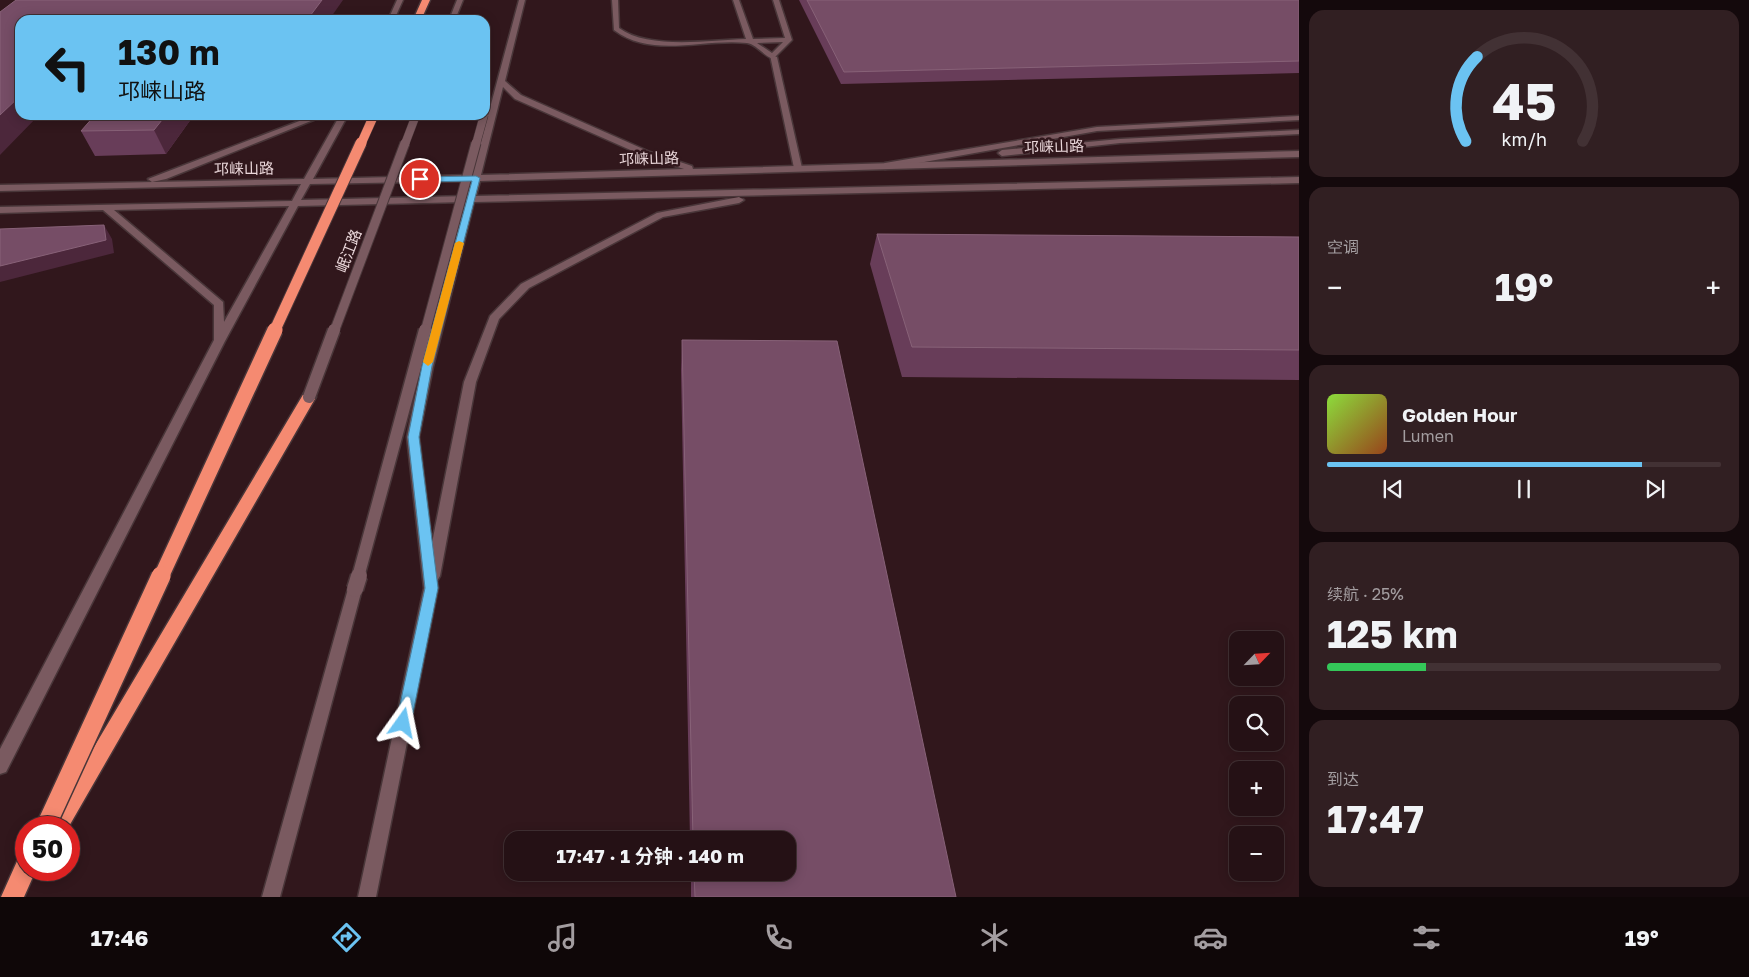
<!DOCTYPE html>
<html lang="zh">
<head>
<meta charset="utf-8">
<style>
	:root { --surface:#251115; --page:#311f22; --text:#f1f3f6; --muted:#a39da0; --line:#423134; --accent:#6bc3f2 }
	body { margin:0; font-family:"Golos Text","Noto Sans SC",sans-serif; background:var(--page); color:var(--text); height:100vh; display:flex; flex-direction:column; font-size:19px; white-space:nowrap }
	* { box-sizing:border-box; margin:0 }
	p { font-size:16px; color:var(--muted) }
	.icon { flex:none; width:28px; height:28px; fill:none; stroke:currentColor; stroke-width:2; stroke-linecap:round; stroke-linejoin:round }
	.map { position:relative; flex:1; overflow:hidden }
	.panel { display:flex; flex-direction:column; gap:10px; padding:10px; background:#14090c; width:450px }
	.panel>* { flex:none }
	.guide { position:absolute; left:15px; top:15px; width:475px; height:105px; border-radius:15px; box-shadow:0 2px 12px #0003,0 0 0 1px var(--line); background:#6bc3f2; color:#111; overflow:hidden }
	.needle { width:32px; rotate:65deg }
	.buttons { position:absolute; left:1229px; top:631px; display:grid; gap:10px }
	.buttons a { display:grid; place-items:center; width:55px; height:55px; border-radius:10px; background:var(--surface); box-shadow:0 2px 12px #0003,0 0 0 1px var(--line); font-size:25px }
	.speed { position:absolute; left:15px; top:816px; display:flex; gap:10px; font-size:25px; font-weight:700; text-align:center }
	.speed>* { display:grid; place-content:center; width:65px; height:65px; border-radius:50%; background:var(--surface); box-shadow:0 2px 12px #0003,0 0 0 1px var(--line); line-height:1 }
	.speed .limit { border:8px solid #d22; background:#fff; color:#111 }
	.pin { position:absolute; display:grid; place-items:center; width:42px; height:42px; color:#fff; margin:-21px; border:2px solid #fff; border-radius:50%; box-shadow:0 1px 5px #0007 }
	.me { position:absolute; width:55px; margin:-28px; rotate:12deg; stroke-linejoin:round; filter:drop-shadow(0 0 4px #0008) }
	.turn { display:flex; align-items:center; gap:18px; height:105px; padding:0 20px; font-size:22px }
	.turn .icon { width:65px; height:65px; stroke-width:2.5 }
	.turn b { display:block; font-size:35px; line-height:42px }
	.big { font-size:38px; font-weight:700; line-height:1.1 }
	.panel .widget { flex:1; display:flex; flex-direction:column; justify-content:center; gap:8px; min-width:0; padding:0 18px; border-radius:15px; background:var(--page) }
	.panel .dial { align-items:center; gap:0 }
	.dial svg { height:130px; overflow:visible; fill:none; stroke:var(--line); stroke-width:7; stroke-linecap:round; text-anchor:middle }
	.dial text { fill:var(--text); stroke:none }
	.song { display:flex; align-items:center; gap:15px }
	.cover { width:60px; height:60px; border-radius:8px; background:linear-gradient(135deg,hsl(90 70% 55%),hsl(20 70% 35%)) }
	.played { height:5px; border-radius:2px; background:linear-gradient(90deg,var(--accent) 80%,var(--line) 80%) }
	.keys { display:flex; justify-content:space-around; direction:ltr }
	.heat { display:flex; justify-content:space-between; align-items:center; font-size:28px; direction:ltr }
	.charge { height:8px; border-radius:4px; background:linear-gradient(90deg,#34c759 25%,var(--line) 0) }
	.trip { position:absolute; left:504px; top:831px; width:292px; height:50px; border-radius:15px; background:var(--surface); box-shadow:0 2px 12px #0003,0 0 0 1px var(--line); font-weight:700; line-height:50px; text-align:center }
	.dock { display:flex; height:80px; justify-content:space-around; align-items:center; background:#0f0708; color:var(--muted) }
	.dock .icon { width:35px; height:35px }
	.dock .current { color:var(--accent) }
	.dock b { font-size:22px; color:var(--text) }
	main { display:flex; flex:1; min-height:0 }
	.map>svg:first-child { display:block }
	.lines { fill:none; stroke-linecap:round; stroke-linejoin:round }
	.lane-casing { stroke:#493639; stroke-width:3 }
	.street-casing { stroke:#493639; stroke-width:3 }
	.secondary-casing { stroke:#493639; stroke-width:3 }
	.highway-casing { stroke:#493639; stroke-width:3 }
	.lane { fill:#7a5a60; fill-rule:evenodd }
	.street { fill:#7a5a60; fill-rule:evenodd }
	.secondary { fill:#7a5a60; fill-rule:evenodd }
	.highway { fill:#f58a71; fill-rule:evenodd }
	.secondary-bridge-far3-casing { stroke:#493639; stroke-width:9; stroke-linecap:butt }
	.secondary-bridge-far2-casing { stroke:#493639; stroke-width:11; stroke-linecap:butt }
	.secondary-bridge-far1-casing { stroke:#493639; stroke-width:15; stroke-linecap:butt }
	.secondary-bridge-casing { stroke:#493639; stroke-width:19; stroke-linecap:butt }
	.highway-bridge-far3-casing { stroke:#493639; stroke-width:10; stroke-linecap:butt }
	.highway-bridge-far2-casing { stroke:#493639; stroke-width:13; stroke-linecap:butt }
	.highway-bridge-far1-casing { stroke:#493639; stroke-width:18; stroke-linecap:butt }
	.highway-bridge-casing { stroke:#493639; stroke-width:22; stroke-linecap:butt }
	.secondary-bridge-far3 { stroke:#7a5a60; stroke-width:8 }
	.secondary-bridge-far2 { stroke:#7a5a60; stroke-width:9 }
	.secondary-bridge-far1 { stroke:#7a5a60; stroke-width:12 }
	.secondary-bridge { stroke:#7a5a60; stroke-width:16 }
	.highway-bridge-far3 { stroke:#f58a71; stroke-width:9 }
	.highway-bridge-far2 { stroke:#f58a71; stroke-width:11 }
	.highway-bridge-far1 { stroke:#f58a71; stroke-width:15 }
	.highway-bridge { stroke:#f58a71; stroke-width:19 }
	.wall { fill:#683d59 }
	.shaded-wall { fill:#4c273b }
	.building { fill:#764d66; stroke:#886278 }
	.route { fill:#6bc3f2; stroke:#467f9d }
	.slow { fill:#f59e0b }
	.labels { text-anchor:middle; stroke-width:5; stroke-linejoin:round; paint-order:stroke }
	.far-street-label { font-size:15px; fill:#e9d6d9; stroke:#31171c }
</style>
</head>
<body>
<main>
<div class="map">
<svg width="1299" height="897" viewBox="0 0 1299 897">
	<rect width="100%" height="100%" fill="#31171c"/>
	<g class="lines">
		<defs>
			<path id="lane" d="M 612,0 L 618,0 L 619,28 C 648,50 710,40 746,39 L 733,0 L 739,0 L 753,39 L 785,38 L 773,0 L 779,0 L 792,40 L 773,59 C 764,56 756,44 747,43 C 703,38 652,59 614,30 ZM 783,42 L 772,53 L 757,43 Z
				M 1299,116 L 1299,120 L 1097,131 L 885,169 L 881,166 L 885,163 L 1097,127 Z
				M 1299,130 L 1299,134 L 1120,143 L 1002,156 L 998,153 L 1002,150 L 1120,139 Z"/>
			<path id="street" d="M 770,55 L 777,57 L 802,168 L 801,170 L 794,168 Z"/>
			<path id="secondary" d="M 397,0 L 403,0 L 394,20 L 388,20 Z
				M 457,0 L 463,0 L 455,20 L 449,20 Z
				M 519,0 L 525,0 L 505,81 L 521,95 L 650,152 L 692,166 L 693,169 L 1299,151 L 1299,157 L 480,181 L 476,196 L 1299,177 L 1299,183 L 474,202 L 433,367 L 419,437 L 432,543 L 464,382 L 490,316 L 521,284 L 657,213 L 739,197 L 744,200 L 739,203 L 663,217 L 529,288 L 499,319 L 476,382 L 440,576 L 437,581 L 438,588 L 376,897 L 358,897 L 424,588 L 407,437 L 421,367 L 465,202 L 298,206 L 225,341 L 6,772 L 0,774 L 0,749 L 214,340 L 214,305 L 103,210 L 0,213 L 0,207 L 292,201 L 301,184 L 0,191 L 0,185 L 304,179 L 340,115 L 348,115 L 313,179 L 472,175 ZM 503,87 L 515,99 L 644,156 L 684,169 L 481,175 ZM 471,181 L 467,196 L 301,200 L 310,184 ZM 289,206 L 224,322 L 223,302 L 114,210 Z
				M 315,115 L 326,115 L 166,179 L 152,182 L 148,179 Z
				M 355,583 L 360,585 L 362,589 L 280,897 L 262,897 L 348,589 L 350,585 Z"/>
			<path id="highway" d="M 422,0 L 430,0 L 421,20 L 413,20 Z
				M 309,392 L 314,393 L 316,397 L 68,828 L 46,828 L 304,393 Z
				M 26,856 L 26,870 L 36,870 L 24,897 L 1,897 L 18,859 Z"/>
		</defs>
		<!-- lane casing -->
		<use href="#lane" class="lane-casing"/>
		<!-- street casing -->
		<use href="#street" class="street-casing"/>
		<!-- secondary casing -->
		<use href="#secondary" class="secondary-casing"/>
		<!-- highway casing -->
		<use href="#highway" class="highway-casing"/>
		<!-- lane -->
		<use href="#lane" class="lane"/>
		<!-- street -->
		<use href="#street" class="street"/>
		<!-- secondary -->
		<use href="#secondary" class="secondary"/>
		<!-- highway -->
		<use href="#highway" class="highway"/>
		<defs>
			<path id="secondary-bridge-far3" d="M 405,144 L 416,115
				M 476,144 L 484,115"/>
			<path id="secondary-bridge-far2" d="M 334,332 L 405,143
				M 425,332 L 476,143"/>
			<path id="secondary-bridge-far1" d="M 309,397 L 334,330
				M 358,577 L 425,330"/>
			<path id="secondary-bridge" d="M 355,589 L 359,576"/>
			<path id="highway-bridge-far3" d="M 361,144 L 374,115"/>
			<path id="highway-bridge-far2" d="M 274,332 L 361,143"/>
			<path id="highway-bridge-far1" d="M 161,577 L 275,330"/>
			<path id="highway-bridge" d="M 45,828 L 161,576"/>
		</defs>
		<!-- secondary-bridge-far3 casing -->
		<use href="#secondary-bridge-far3" class="secondary-bridge-far3-casing"/>
		<!-- secondary-bridge-far2 casing -->
		<use href="#secondary-bridge-far2" class="secondary-bridge-far2-casing"/>
		<!-- secondary-bridge-far1 casing -->
		<use href="#secondary-bridge-far1" class="secondary-bridge-far1-casing"/>
		<!-- secondary-bridge casing -->
		<use href="#secondary-bridge" class="secondary-bridge-casing"/>
		<!-- highway-bridge-far3 casing -->
		<use href="#highway-bridge-far3" class="highway-bridge-far3-casing"/>
		<!-- highway-bridge-far2 casing -->
		<use href="#highway-bridge-far2" class="highway-bridge-far2-casing"/>
		<!-- highway-bridge-far1 casing -->
		<use href="#highway-bridge-far1" class="highway-bridge-far1-casing"/>
		<!-- highway-bridge casing -->
		<use href="#highway-bridge" class="highway-bridge-casing"/>
		<!-- secondary-bridge-far3 -->
		<use href="#secondary-bridge-far3" class="secondary-bridge-far3"/>
		<!-- secondary-bridge-far2 -->
		<use href="#secondary-bridge-far2" class="secondary-bridge-far2"/>
		<!-- secondary-bridge-far1 -->
		<use href="#secondary-bridge-far1" class="secondary-bridge-far1"/>
		<!-- secondary-bridge -->
		<use href="#secondary-bridge" class="secondary-bridge"/>
		<!-- highway-bridge-far3 -->
		<use href="#highway-bridge-far3" class="highway-bridge-far3"/>
		<!-- highway-bridge-far2 -->
		<use href="#highway-bridge-far2" class="highway-bridge-far2"/>
		<!-- highway-bridge-far1 -->
		<use href="#highway-bridge-far1" class="highway-bridge-far1"/>
		<!-- highway-bridge -->
		<use href="#highway-bridge" class="highway-bridge"/>
	</g>
	<!-- wall -->
	<path class="wall" d="M 799,0 L 1299,0 L 1299,73 L 841,84 Z
		M 194,115 L 166,154 L 95,156 L 81,131 Z
		M 877,234 L 1299,237 L 1299,380 L 902,377 L 870,264 Z
		M 682,340 L 956,897 L 691,897 L 691,872 L 788,872 L 788,840 L 690,840 L 681,370 Z"/>
	<!-- shaded-wall -->
	<path class="shaded-wall" d="M 322,0 L 343,0 L 329,20 L 307,20 Z
		M 20,96 L 20,115 L 39,115 L 0,155 L 0,115 Z
		M 166,115 L 194,115 L 166,154 L 154,130 Z
		M 104,225 L 112,239 L 114,253 L 0,282 L 0,266 Z"/>
	<!-- building -->
	<path class="building" d="M 16,0 L 322,0 L 307,20 L 20,20 L 20,96 L 0,115 L 0,12 Z
		M 807,0 L 1299,0 L 1299,61 L 844,72 Z
		M 95,115 L 166,115 L 154,130 L 81,131 Z
		M 104,225 L 106,240 L 0,266 L 0,229 Z
		M 877,234 L 1299,237 L 1299,350 L 912,347 Z
		M 682,340 L 837,341 L 956,897 L 695,897 L 694,872 L 788,872 L 788,840 L 693,840 Z"/>
	<!-- route -->
	<path class="route" d="M 476,176 L 480,178 L 432,366 L 419,437 L 438,588 L 411,723 L 408,728 L 403,730 L 398,728 L 396,723 L 425,588 L 408,437 L 422,366 L 472,181 L 420,182 L 416,179 L 420,177 Z"/>
	<!-- slow -->
	<path class="slow" d="M 459,241 L 464,243 L 433,362 L 428,366 L 423,362 L 455,243 Z"/>
	<g class="labels">
		<!-- far-street labels -->
		<g class="far-street-label">
			<text transform="translate(1054 147) rotate(-2)" y="5">邛崃山路</text>
			<text transform="translate(649 159) rotate(-2)" y="5">邛崃山路</text>
			<text transform="translate(244 169) rotate(-1)" y="5">邛崃山路</text>
			<text transform="translate(349 251) rotate(-69)" y="5">岷江路</text>
		</g>
	</g>
</svg>
<div class="buttons">
<a><svg class="needle" viewBox="-14 -14 28 28"><path d="M0-13l5 13h-10z" fill="#e53935"/><path d="M0 13l5-13h-10z" fill="#a39da0"/></svg></a>
<a><svg class="icon" aria-label="search" viewBox="0 0 24 24"><circle cx="10" cy="10" r="6"/><path d="M15 15l6 6"/></svg></a>
<a>+</a>
<a>−</a>
</div>
<div class="speed"><div class="limit">50</div></div>
<div class="pin" style="left:420px;top:179px;background:#d93025"><svg class="icon" aria-label="arrive" viewBox="0 0 24 24"><path d="M6 21V4h12l-3 4 3 4H6"/></svg></div>
<svg class="me" style="left:403px;top:723px" viewBox="-20 -20 40 40"><path d="M0-17L14 15 0 8-14 15z" fill="#6bc3f2" stroke="#fff" stroke-width="4"/></svg>
<div class="trip">17:47 · 1 分钟 · 140 m</div>
<div class="guide">
<div class="turn"><svg class="icon" aria-label="left" viewBox="0 0 24 24"><path d="M17 20v-9H6M10 6l-5 5 5 5"/></svg><div><b>130 m</b>邛崃山路</div></div>
</div>
</div>
<section class="panel">
<div class="widget dial"><svg viewBox="0 0 100 80">
<path d="M14 69A42 42 0 1 1 86 69"/>
<path d="M14 69A42 42 0 0 1 21 17" stroke="#6bc3f2"/>
<text x="50" y="56" font-size="32" font-weight="700">45</text>
<text x="50" y="72" font-size="11">km/h</text>
</svg></div>
<div class="widget"><p>空调</p>
<div class="heat"><a>−</a><b class="big">19°</b><a>+</a></div>
</div>
<div class="widget">
<div class="song"><i class="cover"></i><div><b>Golden Hour</b><p>Lumen</p></div></div>
<div class="played"></div>
<div class="keys"><svg class="icon" aria-label="previous" viewBox="0 0 24 24"><path d="M18 5L8 12l10 7zM5 5v14"/></svg><svg class="icon" aria-label="pause" viewBox="0 0 24 24"><path d="M8 5v14M16 5v14"/></svg><svg class="icon" aria-label="next" viewBox="0 0 24 24"><path d="M6 5l10 7-10 7zM19 5v14"/></svg></div>
</div>
<div class="widget"><p>续航 · 25%</p><b class="big">125 km</b><div class="charge"></div></div>
<div class="widget"><p>到达</p><b class="big">17:47</b></div>
</section>
</main>
<nav class="dock">
<b>17:46</b>
<svg class="icon current" aria-label="directions" viewBox="0 0 24 24"><path d="M12 3l9 9-9 9-9-9zM9 14v-3h6M13 9l2 2-2 2"/></svg>
<svg class="icon" aria-label="music" viewBox="0 0 24 24"><path d="M9 18V5l10-2v13"/><circle cx="6" cy="18" r="3"/><circle cx="16" cy="16" r="3"/></svg>
<svg class="icon" aria-label="phone" viewBox="0 0 24 24"><path d="M5 4h4l2 5-3 2q2 4 5 5l2-3 5 2v4C11 20 4 13 5 4z"/></svg>
<svg class="icon" aria-label="climate" viewBox="0 0 24 24"><path d="M12 3v18M4 7l16 10M4 17L20 7"/></svg>
<svg class="icon" aria-label="car" viewBox="0 0 24 24"><path d="M5 17H2v-5l4-1 3-4h7l3 4 3 1v5h-3M9 17h6M6 11h13"/><circle cx="7" cy="17" r="2"/><circle cx="17" cy="17" r="2"/></svg>
<svg class="icon" aria-label="filters" viewBox="0 0 24 24"><path d="M4 7h16M4 17h16"/><circle cx="9" cy="7" r="2"/><circle cx="15" cy="17" r="2"/></svg>
<b>19°</b>
</nav>
</body>
</html>
